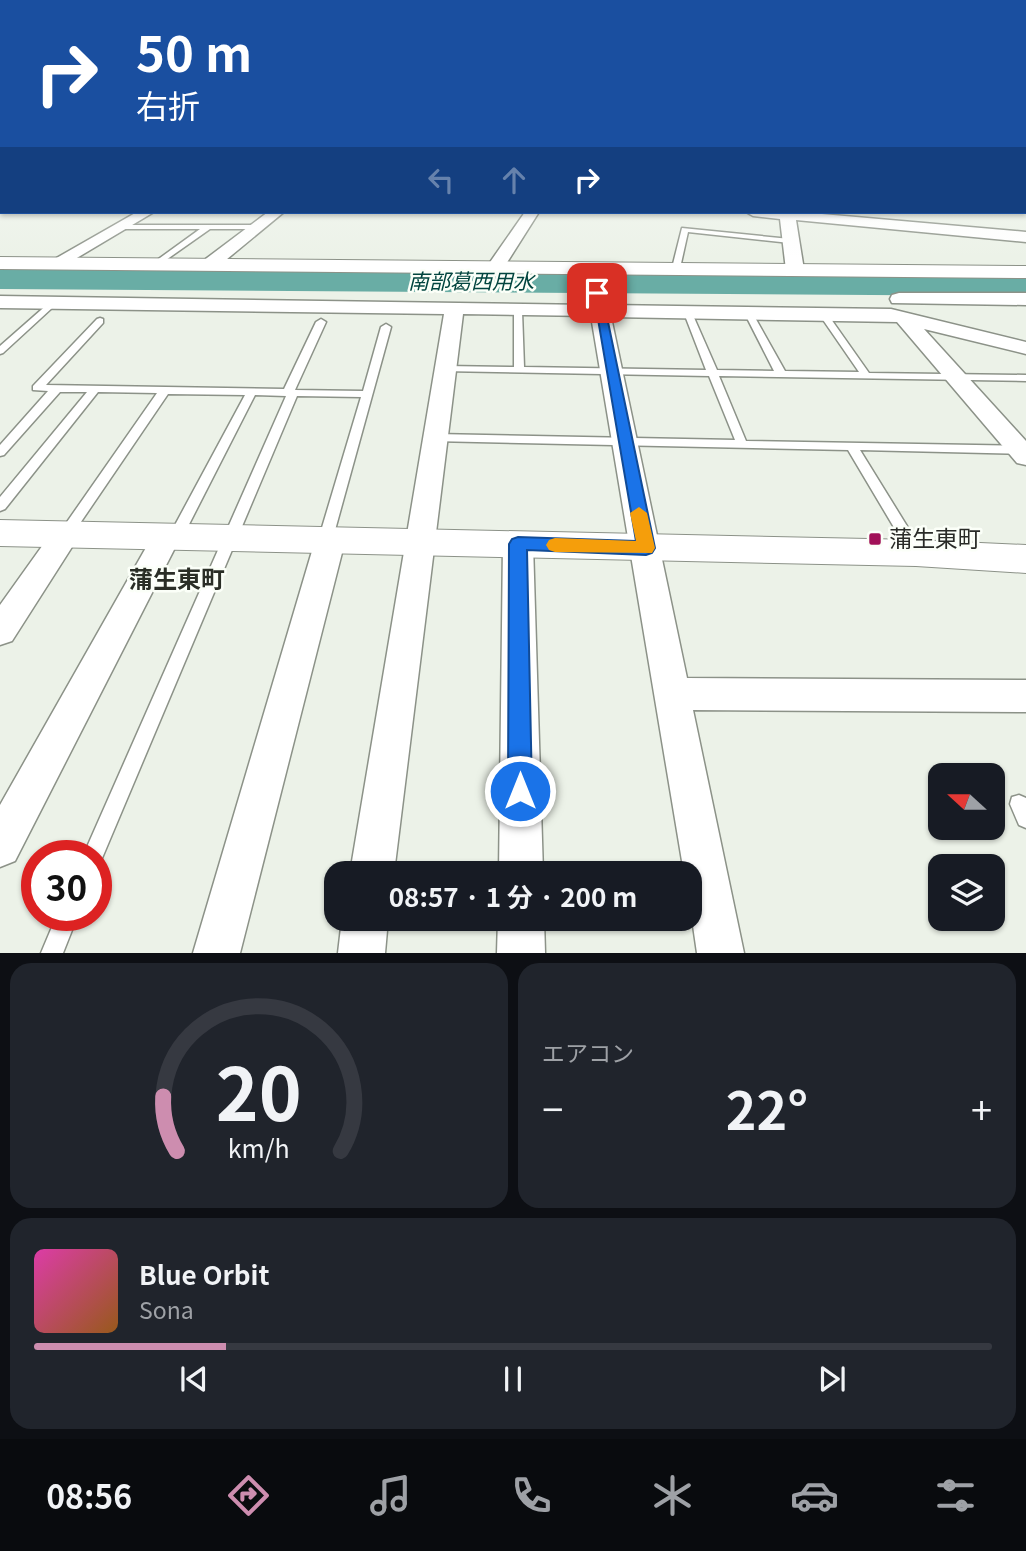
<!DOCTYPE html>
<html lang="ja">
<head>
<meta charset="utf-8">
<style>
	:root { --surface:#171b24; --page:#20242c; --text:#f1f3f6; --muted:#9ea1a6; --line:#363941; --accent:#cd8daf }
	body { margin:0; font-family:Georgia,"Noto Sans JP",serif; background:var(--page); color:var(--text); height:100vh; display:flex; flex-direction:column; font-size:26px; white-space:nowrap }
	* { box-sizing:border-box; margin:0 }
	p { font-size:23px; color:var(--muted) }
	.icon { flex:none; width:38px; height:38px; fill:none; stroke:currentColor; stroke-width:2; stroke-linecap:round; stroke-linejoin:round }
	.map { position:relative; height:953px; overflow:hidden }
	.panel { display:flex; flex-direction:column; gap:10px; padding:10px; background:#0d0f14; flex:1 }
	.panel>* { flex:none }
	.banner { position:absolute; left:0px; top:0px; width:1027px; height:214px; box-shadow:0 2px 5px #0004; background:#1a4fa0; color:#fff; overflow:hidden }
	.needle { width:46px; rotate:291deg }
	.fabs { position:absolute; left:928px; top:763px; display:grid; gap:14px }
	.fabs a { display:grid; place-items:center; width:77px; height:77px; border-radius:14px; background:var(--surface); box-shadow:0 2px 5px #0004; font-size:35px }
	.speed { position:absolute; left:21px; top:840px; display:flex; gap:14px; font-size:35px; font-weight:700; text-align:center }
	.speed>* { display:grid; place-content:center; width:91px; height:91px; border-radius:50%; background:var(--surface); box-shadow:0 2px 5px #0004; line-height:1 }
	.speed .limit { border:10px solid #d22; background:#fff; color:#111 }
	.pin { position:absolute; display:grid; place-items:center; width:60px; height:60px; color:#fff; margin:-30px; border-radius:14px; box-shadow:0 4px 10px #0006 }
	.me { position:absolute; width:77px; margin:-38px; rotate:0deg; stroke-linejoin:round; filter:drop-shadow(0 0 5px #0008) }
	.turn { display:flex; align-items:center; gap:24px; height:147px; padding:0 21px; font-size:32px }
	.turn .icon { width:91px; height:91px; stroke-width:2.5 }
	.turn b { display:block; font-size:49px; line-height:60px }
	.lanes { display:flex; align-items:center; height:66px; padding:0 21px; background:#0003; justify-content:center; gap:35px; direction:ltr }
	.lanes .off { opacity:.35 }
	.big { font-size:52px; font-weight:700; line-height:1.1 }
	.panel .tile { flex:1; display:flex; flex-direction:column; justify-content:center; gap:10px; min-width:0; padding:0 24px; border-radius:21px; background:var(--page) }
	.panel .dial { align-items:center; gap:0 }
	.dial svg { height:182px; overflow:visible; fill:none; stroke:var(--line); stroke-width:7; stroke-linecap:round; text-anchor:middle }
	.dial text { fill:var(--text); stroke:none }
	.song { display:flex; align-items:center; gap:21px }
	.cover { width:84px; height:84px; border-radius:10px; background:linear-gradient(135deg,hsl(320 70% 55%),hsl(30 70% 35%)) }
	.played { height:7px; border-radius:4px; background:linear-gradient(90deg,var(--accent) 20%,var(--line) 20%) }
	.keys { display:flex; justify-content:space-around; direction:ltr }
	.heat { display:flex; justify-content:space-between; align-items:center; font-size:38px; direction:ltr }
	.panel .tiles { flex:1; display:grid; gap:10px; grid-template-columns:1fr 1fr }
	.tile:last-child { grid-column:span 2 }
	.trip { position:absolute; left:324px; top:861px; width:378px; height:70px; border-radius:21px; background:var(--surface); box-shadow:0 2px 5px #0004; font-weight:700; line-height:70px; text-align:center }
	.tabs { display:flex; height:112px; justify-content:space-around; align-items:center; background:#090b0e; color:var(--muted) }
	.tabs .icon { width:49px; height:49px }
	.tabs .current { color:var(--accent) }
	.tabs b { font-size:32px; color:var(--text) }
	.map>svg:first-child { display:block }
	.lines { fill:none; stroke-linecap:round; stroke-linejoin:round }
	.river { fill:#69ada5; fill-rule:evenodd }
	.service-casing { stroke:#8c9288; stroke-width:3 }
	.minor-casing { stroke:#8c9288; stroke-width:3 }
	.tertiary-casing { stroke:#8c9288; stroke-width:2 }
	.service { fill:#fff; fill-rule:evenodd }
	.minor { fill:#fff; fill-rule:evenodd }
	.tertiary { fill:#fff; fill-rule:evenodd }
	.route { fill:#1a73e8; stroke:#114b97; stroke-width:2 }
	.slow { fill:#f59e0b }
	.poi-dot { fill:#a11158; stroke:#fbfff8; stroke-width:2.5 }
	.labels { text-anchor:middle; stroke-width:5; stroke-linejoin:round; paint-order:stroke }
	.far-water-label { font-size:21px; font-style:italic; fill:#02453f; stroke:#fbfff8 }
	.poi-label { font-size:23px; fill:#292b27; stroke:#fbfff8; text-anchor:start }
	.neighbourhood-label { font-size:24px; font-weight:bold; fill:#2a2e26; stroke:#fbfff8 }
</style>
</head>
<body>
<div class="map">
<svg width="1026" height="953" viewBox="0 0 1026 953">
	<rect width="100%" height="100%" fill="#ecf2e8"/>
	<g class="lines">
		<!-- river -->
		<path class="river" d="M 0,269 L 1026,276 L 1026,296 L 0,289 Z"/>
		<defs>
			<path id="service" d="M 120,225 L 255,225 L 259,227 L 255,229 L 210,229 L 156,267 L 153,267 L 153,263 L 200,229 L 117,229 L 116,227 Z
				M 682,228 L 790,239 L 794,241 L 790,243 L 688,232 L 680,268 L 676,270 L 672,268 Z
				M 49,303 L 53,306 L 52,308 L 3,353 L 0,354 L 0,346 Z
				M 518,308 L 522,311 L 524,367 L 706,370 L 684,313 L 688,310 L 692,313 L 717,370 L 774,371 L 745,314 L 749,311 L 753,314 L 785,371 L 859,372 L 819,314 L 826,312 L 869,373 L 1026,375 L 1026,381 L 719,376 L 746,441 L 1026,446 L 1026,454 L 860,450 L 923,552 L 921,556 L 911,556 L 848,450 L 432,441 L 430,438 L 432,435 L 436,434 L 735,440 L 709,376 L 442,371 L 442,367 L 446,366 L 514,367 L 514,311 Z
				M 100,318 L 103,319 L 103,323 L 46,385 L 284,389 L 316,322 L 321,319 L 326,322 L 295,390 L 363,391 L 381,327 L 386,324 L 391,327 L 332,541 L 330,545 L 320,545 L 318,541 L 361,397 L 297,396 L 100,863 L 96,865 L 96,856 L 83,856 L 286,396 L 255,395 L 180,542 L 170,542 L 168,538 L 245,395 L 168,394 L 70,538 L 60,538 L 58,535 L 60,532 L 157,393 L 98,392 L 5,509 L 0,511 L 0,497 L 87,392 L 60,392 L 4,455 L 0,456 L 0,445 L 48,391 L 33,390 L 33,386 L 97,319 Z
				M 1019,795 L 1026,798 L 1026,828 L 1019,825 L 1010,804 L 1012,797 Z
				M 57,915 L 78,915 L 63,953 L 41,953 Z"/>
			<path id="minor" d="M 137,212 L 154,212 L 60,268 L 48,268 L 46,264 Z
				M 268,212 L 284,212 L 215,269 L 203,269 L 200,265 L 203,261 Z
				M 525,212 L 539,212 L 501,272 L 489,272 L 486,268 Z
				M 746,212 L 799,212 L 1026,232 L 1026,242 L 796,220 L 804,270 L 795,275 L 786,270 L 780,219 L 753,216 Z
				M 592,264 L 601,269 L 608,305 L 891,309 L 1026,342 L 1026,354 L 924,329 L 1026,441 L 1026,465 L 1017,463 L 897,322 L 611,317 L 687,678 L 1026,680 L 1026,712 L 693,710 L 744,953 L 697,953 L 690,905 L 690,873 L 684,873 L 591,316 L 463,314 L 394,873 L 350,873 L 444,314 L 0,308 L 0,296 L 589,305 L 583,269 Z
				M 899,293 L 1026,293 L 1026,305 L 892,303 L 890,299 L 892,295 Z
				M 65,525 L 75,528 L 79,536 L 12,641 L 0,645 L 0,605 L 55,528 Z
				M 166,527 L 176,530 L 180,538 L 15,861 L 0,867 L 0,805 L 156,530 Z
				M 330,530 L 340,533 L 345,541 L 240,953 L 193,953 L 315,541 L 320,533 Z
				M 518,533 L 528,536 L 533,544 L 543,873 L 499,873 L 503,544 L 508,536 Z
				M 342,919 L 388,919 L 385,953 L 338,953 Z
				M 498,919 L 544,919 L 545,953 L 497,953 Z"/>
			<path id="tertiary" d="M 0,140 L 2,140 L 2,148 L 0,148 Z
				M 2,162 L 2,172 L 0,173 L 0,163 Z
				M 0,257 L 1026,266 L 1026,278 L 0,269 Z
				M 0,520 L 916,540 L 1026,545 L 1026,573 L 916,566 L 0,546 Z"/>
		</defs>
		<!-- service casing -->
		<use href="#service" class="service-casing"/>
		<!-- minor casing -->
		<use href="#minor" class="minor-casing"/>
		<!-- tertiary casing -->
		<use href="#tertiary" class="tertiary-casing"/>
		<!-- service -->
		<use href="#service" class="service"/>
		<!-- minor -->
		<use href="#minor" class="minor"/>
		<!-- tertiary -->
		<use href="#tertiary" class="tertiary"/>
	</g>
	<!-- sky -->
	<linearGradient id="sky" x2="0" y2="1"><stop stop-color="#75b1cd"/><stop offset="0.48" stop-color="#f6f9f5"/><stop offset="1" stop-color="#f6f9f5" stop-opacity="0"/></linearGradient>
	<rect width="1026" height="258" fill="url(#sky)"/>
	<!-- route -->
	<path class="route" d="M 593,290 L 602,293 L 655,548 L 652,553 L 646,555 L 527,550 L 532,791 L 529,799 L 520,803 L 512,799 L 508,791 L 509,544 L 512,539 L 518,537 L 636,541 Z"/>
	<!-- slow -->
	<path class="slow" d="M 639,507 L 647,513 L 655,548 L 652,553 L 555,552 L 549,550 L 546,545 L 549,540 L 555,538 L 636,541 L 630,513 Z"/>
	<!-- markers -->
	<rect class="poi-dot" x="868" y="532" width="14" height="14" rx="3.5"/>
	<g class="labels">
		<!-- far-water labels -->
		<g class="far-water-label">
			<text x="471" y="289">南部葛西用水</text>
		</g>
		<!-- poi labels -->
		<g class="poi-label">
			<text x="889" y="547">蒲生東町</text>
		</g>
		<!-- neighbourhood labels -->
		<g class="neighbourhood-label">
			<text x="177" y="588">蒲生東町</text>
		</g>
	</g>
</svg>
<div class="fabs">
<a><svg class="needle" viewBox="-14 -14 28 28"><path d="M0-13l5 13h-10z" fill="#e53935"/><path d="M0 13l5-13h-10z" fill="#9ea1a6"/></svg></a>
<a><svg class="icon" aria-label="layers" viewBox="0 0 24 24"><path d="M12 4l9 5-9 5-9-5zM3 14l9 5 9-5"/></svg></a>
</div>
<div class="speed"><div class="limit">30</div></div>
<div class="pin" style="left:597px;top:293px;background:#d93025"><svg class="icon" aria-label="arrive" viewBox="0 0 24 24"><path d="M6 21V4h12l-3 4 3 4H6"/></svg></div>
<svg class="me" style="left:520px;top:791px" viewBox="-20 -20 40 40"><circle r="17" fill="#1a73e8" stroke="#fff" stroke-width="3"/><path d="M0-11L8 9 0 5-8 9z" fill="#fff"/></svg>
<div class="trip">08:57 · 1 分 · 200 m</div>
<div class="banner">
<div class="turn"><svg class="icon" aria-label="right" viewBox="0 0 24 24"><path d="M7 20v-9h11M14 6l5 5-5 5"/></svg><div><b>50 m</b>右折</div></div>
<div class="lanes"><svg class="icon off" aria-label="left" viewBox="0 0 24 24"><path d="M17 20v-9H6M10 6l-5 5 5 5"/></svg><svg class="icon off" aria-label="ahead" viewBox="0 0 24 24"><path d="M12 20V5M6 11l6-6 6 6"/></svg><svg class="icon" aria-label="right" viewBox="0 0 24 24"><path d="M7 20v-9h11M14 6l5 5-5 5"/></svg></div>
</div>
</div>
<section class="panel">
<div class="tiles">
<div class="tile dial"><svg viewBox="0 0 100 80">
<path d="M14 69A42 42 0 1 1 86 69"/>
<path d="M14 69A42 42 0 0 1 8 45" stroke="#cd8daf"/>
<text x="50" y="56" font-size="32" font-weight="700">20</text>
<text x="50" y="72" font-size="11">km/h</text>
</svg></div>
<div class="tile"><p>エアコン</p>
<div class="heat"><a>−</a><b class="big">22°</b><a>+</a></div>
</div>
<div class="tile">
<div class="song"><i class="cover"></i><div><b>Blue Orbit</b><p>Sona</p></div></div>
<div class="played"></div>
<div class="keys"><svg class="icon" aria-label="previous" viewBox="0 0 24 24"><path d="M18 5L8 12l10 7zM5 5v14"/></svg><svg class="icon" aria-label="pause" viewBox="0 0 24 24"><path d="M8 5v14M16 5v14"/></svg><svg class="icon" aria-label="next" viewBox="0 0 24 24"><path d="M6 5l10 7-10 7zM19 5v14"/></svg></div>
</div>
</div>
</section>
<nav class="tabs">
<b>08:56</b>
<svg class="icon current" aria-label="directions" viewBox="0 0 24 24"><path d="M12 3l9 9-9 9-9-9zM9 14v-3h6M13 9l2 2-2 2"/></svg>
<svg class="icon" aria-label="music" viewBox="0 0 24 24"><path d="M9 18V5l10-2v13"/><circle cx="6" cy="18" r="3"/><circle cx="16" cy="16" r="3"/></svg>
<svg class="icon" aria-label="phone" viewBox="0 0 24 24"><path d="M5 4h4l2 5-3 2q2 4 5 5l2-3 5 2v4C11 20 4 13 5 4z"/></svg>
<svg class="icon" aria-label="climate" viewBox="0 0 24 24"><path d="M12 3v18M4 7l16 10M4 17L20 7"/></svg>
<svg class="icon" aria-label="car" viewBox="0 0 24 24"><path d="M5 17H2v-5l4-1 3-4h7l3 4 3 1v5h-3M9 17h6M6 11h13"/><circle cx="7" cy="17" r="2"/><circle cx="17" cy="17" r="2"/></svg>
<svg class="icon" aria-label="filters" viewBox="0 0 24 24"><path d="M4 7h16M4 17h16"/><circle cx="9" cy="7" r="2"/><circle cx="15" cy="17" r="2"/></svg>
</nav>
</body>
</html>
